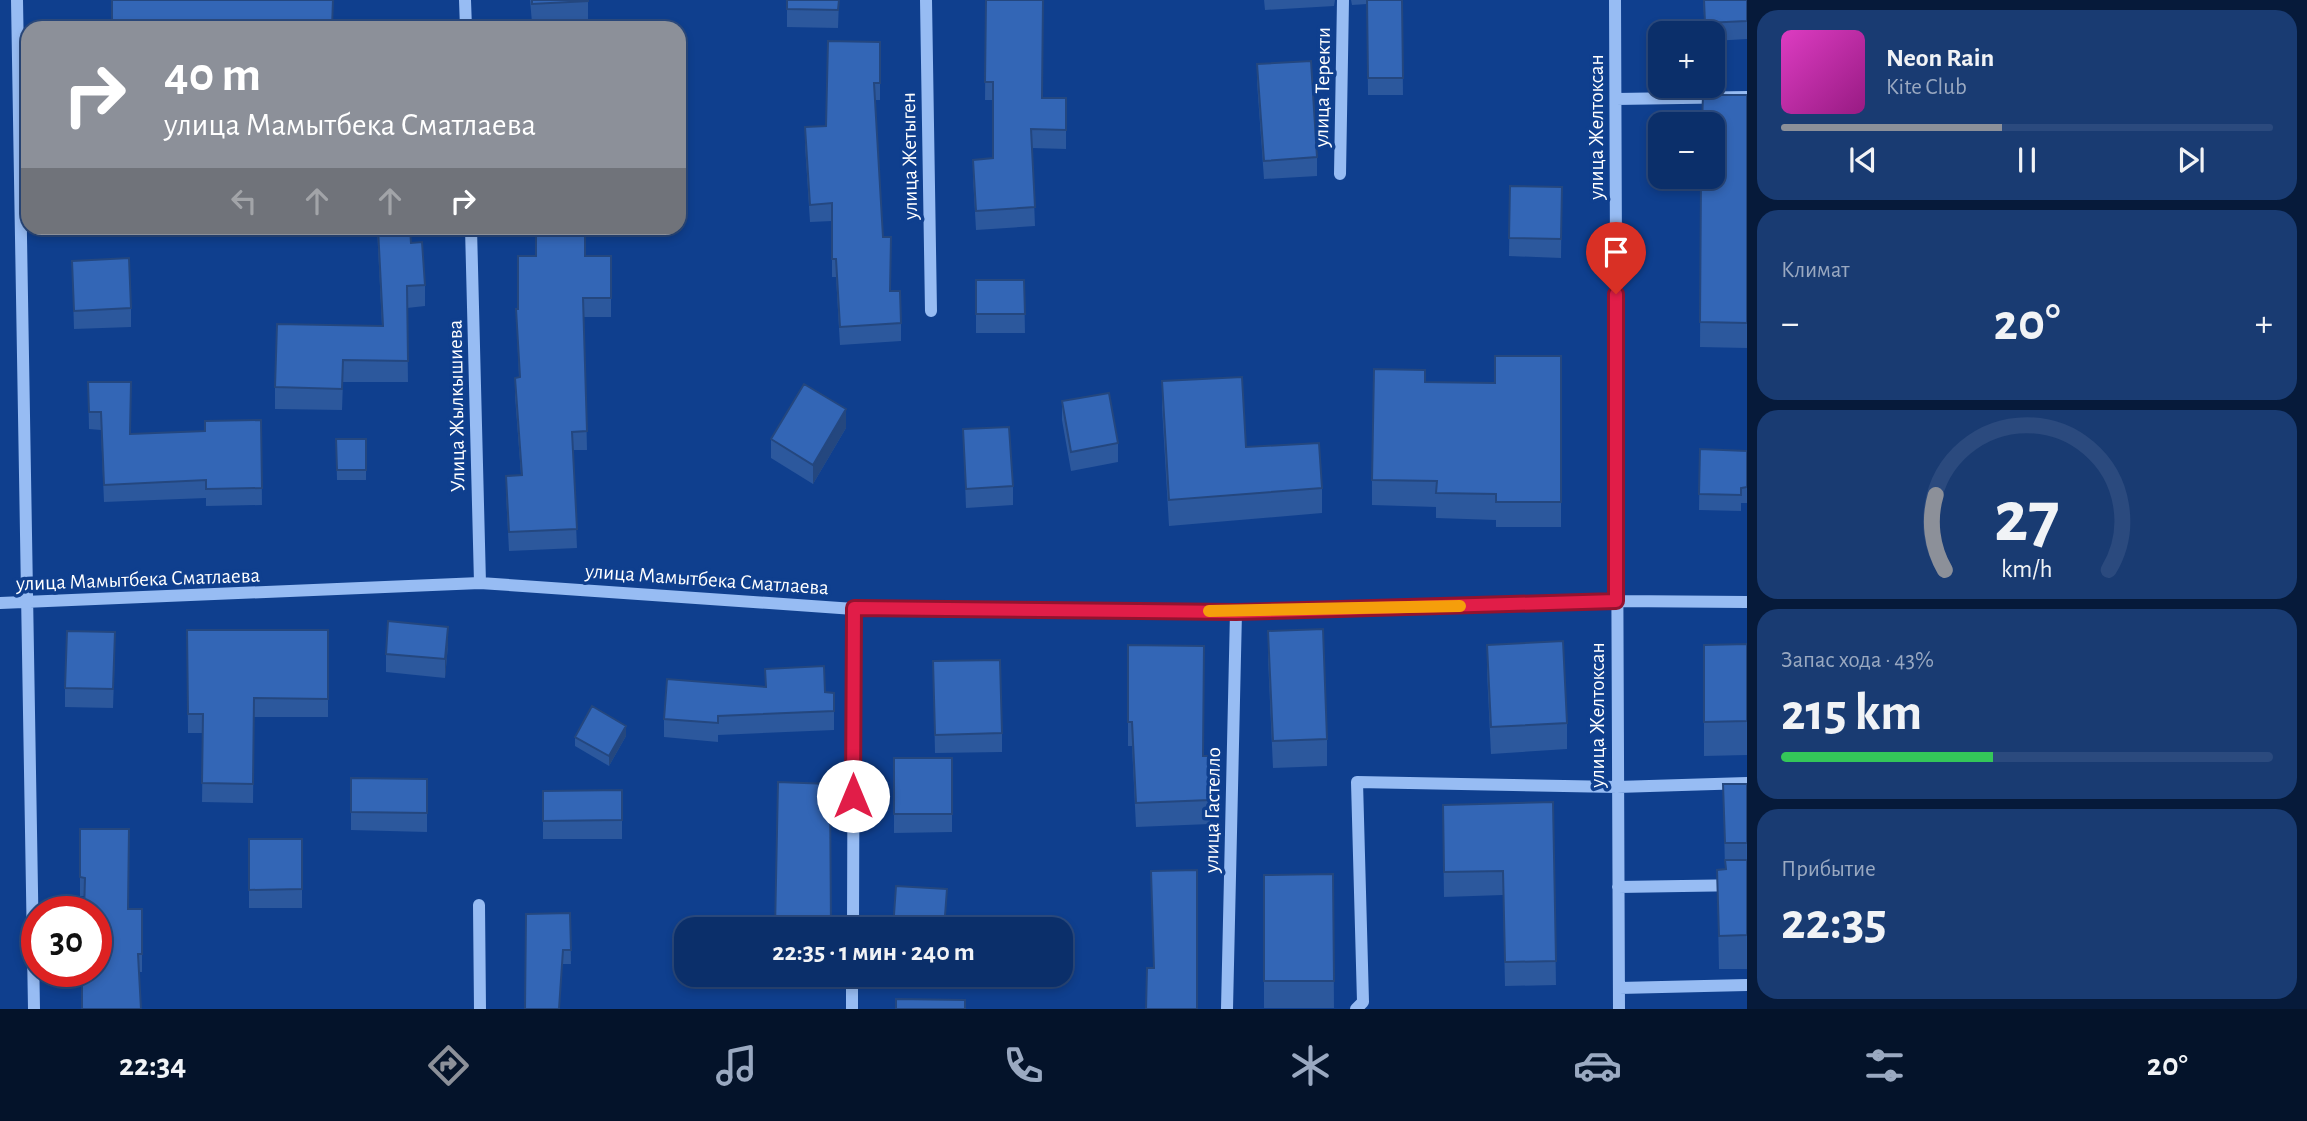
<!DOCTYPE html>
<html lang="ru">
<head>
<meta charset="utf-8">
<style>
	:root { --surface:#0b2f6a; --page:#193b72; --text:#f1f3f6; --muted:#9aa9c1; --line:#2b4a7e; --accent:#8c9099 }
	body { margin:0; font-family:"Alegreya Sans",sans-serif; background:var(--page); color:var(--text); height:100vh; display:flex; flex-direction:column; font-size:26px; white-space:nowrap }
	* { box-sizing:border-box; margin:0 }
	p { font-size:23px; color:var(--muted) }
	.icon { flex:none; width:38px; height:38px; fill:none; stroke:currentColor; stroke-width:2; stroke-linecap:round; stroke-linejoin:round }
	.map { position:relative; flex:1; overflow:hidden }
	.drawer { display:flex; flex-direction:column; gap:10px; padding:10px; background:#061a3a; width:560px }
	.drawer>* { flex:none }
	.banner { position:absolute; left:21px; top:21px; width:665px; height:214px; border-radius:21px; box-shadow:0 4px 10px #0003,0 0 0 2px var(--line); background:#8c9099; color:#fff; overflow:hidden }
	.buttons { position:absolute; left:1648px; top:21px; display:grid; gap:14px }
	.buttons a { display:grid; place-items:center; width:77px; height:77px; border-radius:14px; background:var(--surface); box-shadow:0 4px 10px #0003,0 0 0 2px var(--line); font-size:35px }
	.speed { position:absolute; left:21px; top:896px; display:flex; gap:14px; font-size:35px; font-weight:700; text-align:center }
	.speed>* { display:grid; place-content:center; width:91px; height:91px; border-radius:50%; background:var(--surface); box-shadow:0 4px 10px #0003,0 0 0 2px var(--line); line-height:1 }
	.speed .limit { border:10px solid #d22; background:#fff; color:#111 }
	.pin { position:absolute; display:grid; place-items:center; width:60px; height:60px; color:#fff; margin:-72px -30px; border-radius:50% 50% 50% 0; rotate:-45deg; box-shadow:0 0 7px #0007 }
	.pin .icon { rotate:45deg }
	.me { position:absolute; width:77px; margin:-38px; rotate:0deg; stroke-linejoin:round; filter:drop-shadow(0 0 5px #0008) }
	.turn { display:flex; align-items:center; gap:24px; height:147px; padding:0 28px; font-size:32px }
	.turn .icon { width:91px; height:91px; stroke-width:2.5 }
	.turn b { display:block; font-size:49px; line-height:60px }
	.lanes { display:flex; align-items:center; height:66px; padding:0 28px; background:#0003; justify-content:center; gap:35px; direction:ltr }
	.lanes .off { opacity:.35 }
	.big { font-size:52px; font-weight:600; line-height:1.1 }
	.drawer .card { flex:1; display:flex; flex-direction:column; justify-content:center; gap:10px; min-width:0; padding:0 24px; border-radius:21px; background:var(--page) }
	.drawer .dial { align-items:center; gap:0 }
	.dial svg { height:182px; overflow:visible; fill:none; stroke:var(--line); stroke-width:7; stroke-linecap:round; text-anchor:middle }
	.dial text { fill:var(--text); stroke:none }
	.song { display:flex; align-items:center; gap:21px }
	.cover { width:84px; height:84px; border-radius:10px; background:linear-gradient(135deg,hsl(310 70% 55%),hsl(310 70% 35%)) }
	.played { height:7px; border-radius:4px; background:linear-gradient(90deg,var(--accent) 45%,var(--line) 45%) }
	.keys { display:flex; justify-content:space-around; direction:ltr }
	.heat { display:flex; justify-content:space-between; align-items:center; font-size:38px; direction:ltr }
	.charge { height:10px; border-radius:5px; background:linear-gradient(90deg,#34c759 43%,var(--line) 0) }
	.trip { position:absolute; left:674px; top:917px; width:399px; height:70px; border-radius:21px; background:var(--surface); box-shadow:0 4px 10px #0003,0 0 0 2px var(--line); font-weight:600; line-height:70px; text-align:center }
	.tab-bar { display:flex; height:112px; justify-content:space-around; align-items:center; background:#04132a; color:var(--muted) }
	.tab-bar .icon { width:49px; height:49px }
	.tab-bar .active { color:var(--accent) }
	.tab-bar b { font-size:32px; color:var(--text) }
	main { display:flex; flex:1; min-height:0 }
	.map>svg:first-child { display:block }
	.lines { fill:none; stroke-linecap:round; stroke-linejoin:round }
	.minor { stroke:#97bcf3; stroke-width:12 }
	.wall { fill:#2c589d }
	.shaded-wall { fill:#24477f }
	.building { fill:#3366b6; stroke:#24477f; stroke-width:2 }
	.route-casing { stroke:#92132f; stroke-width:18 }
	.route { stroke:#e11d48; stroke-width:12 }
	.slow { stroke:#f59e0b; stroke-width:12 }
	.labels { text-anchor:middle; stroke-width:7; stroke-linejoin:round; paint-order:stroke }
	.street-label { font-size:21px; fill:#fff; stroke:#0f3f8e }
</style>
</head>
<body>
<main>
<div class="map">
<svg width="1747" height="1009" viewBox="0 0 1747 1009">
	<rect width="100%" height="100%" fill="#0f3f8e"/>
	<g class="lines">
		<!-- minor -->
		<path class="minor" d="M 17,0 L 34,1009
			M 465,0 L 466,28
			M 926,0 L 931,311
			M 1615,0 L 1619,1009
			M 1616,99 L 1747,97
			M 1340,174 L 1343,0
			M 471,228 L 480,583
			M 0,603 L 480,583 L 854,609 L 1236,612 L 1616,601 L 1747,602
			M 1618,887 L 1747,885
			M 479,905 L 480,1009
			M 853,929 L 854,609
			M 1619,988 L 1747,985
			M 852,1009 L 852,975
			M 1227,1009 L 1236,612
			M 1356,1009 L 1363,1002 L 1357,782 L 1617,787 L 1747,783"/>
	</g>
	<!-- wall -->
	<path class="wall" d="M 530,0 L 588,0 L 588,19 L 532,23 Z
		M 787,0 L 839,0 L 838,28 L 787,27 Z
		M 986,0 L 1042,98 L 1066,98 L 1066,149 L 1032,148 L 1035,226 L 976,230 L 973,178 L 973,160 L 993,158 L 993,100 L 985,100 Z
		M 1264,0 L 1335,0 L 1334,6 L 1265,10 Z
		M 1351,0 L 1402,0 L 1403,95 L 1368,95 L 1367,4 L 1352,5 Z
		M 1703,0 L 1747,0 L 1747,39 L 1713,41 L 1713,33 L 1705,33 Z
		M 880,42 L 880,100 L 875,100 L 883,237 L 890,291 L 901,323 L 901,341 L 840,345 L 836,277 L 832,277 L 832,221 L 810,222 L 805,145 L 805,127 L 826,126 Z
		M 1257,64 L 1317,157 L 1317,176 L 1264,179 L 1257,82 Z
		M 1747,95 L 1747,348 L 1700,347 L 1701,177 Z
		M 1510,186 L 1562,187 L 1561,258 L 1509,256 Z
		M 377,228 L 410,228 L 411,243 L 425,285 L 425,306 L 407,308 L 408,382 L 343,382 L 342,410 L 275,409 L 275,387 L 382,326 Z
		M 536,256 L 611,256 L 611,317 L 584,317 L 587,450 L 573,450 L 577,548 L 509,551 L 506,494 L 506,476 L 521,475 L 515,396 L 515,378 L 519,377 L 516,309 L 518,309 Z
		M 72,261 L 131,308 L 131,327 L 74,329 Z
		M 976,280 L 1024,280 L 1025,333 L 976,333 Z
		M 1561,356 L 1561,527 L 1496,527 L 1496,520 L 1436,518 L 1436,507 L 1372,505 L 1372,480 L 1425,382 L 1495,383 Z
		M 1162,381 L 1246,447 L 1322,488 L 1322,513 L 1169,526 L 1162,407 Z
		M 88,382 L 130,434 L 205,431 L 261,420 L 262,505 L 206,506 L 206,498 L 104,502 L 101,430 L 89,429 Z
		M 1062,401 L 1118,443 L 1118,462 L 1071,471 L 1062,420 Z
		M 846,428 L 813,484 L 771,458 L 771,439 Z
		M 963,429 L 1013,486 L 1013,505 L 966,508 Z
		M 336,439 L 366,439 L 366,480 L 337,480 Z
		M 1700,449 L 1747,451 L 1747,503 L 1741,503 L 1741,511 L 1699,510 Z
		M 187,630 L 328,630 L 328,717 L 254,717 L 253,803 L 202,802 L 203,733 L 188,733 Z
		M 1268,631 L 1327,739 L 1327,766 L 1273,768 L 1268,658 Z
		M 1747,644 L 1747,755 L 1704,756 L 1704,645 Z
		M 448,645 L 445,678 L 386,672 L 386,654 Z
		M 1128,645 L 1203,756 L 1210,800 L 1210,824 L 1136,827 L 1132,746 L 1128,746 Z
		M 1487,645 L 1567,723 L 1567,749 L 1491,754 L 1487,672 Z
		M 115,651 L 113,708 L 65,707 L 65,688 Z
		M 933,661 L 1002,733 L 1002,752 L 935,753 Z
		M 765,669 L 825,692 L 834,693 L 834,730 L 718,735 L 718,742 L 664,737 L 664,719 L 765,687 Z
		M 626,736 L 609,766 L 575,746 L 575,737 Z
		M 894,758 L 952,758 L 952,832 L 894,833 Z
		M 351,778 L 427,779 L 427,832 L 351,830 Z
		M 1723,784 L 1747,784 L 1747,969 L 1719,969 L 1717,870 L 1725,869 Z
		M 622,790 L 622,839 L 543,839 L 543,791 Z
		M 1553,802 L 1556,985 L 1505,986 L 1503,895 L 1444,897 L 1443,829 Z
		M 80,829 L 128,909 L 142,909 L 142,972 L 139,972 L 84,896 L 80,896 Z
		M 249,839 L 302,839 L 302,908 L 249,908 Z
		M 1333,874 L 1334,1008 L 1264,1008 L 1264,875 Z
		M 570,913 L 571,964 L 563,964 L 525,1009 Z"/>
	<!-- shaded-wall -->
	<path class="shaded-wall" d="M 846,409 L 846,428 L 813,484 L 813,465 Z
		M 448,627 L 448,645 L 445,678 L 445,659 Z
		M 626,726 L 626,736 L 609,766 L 609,756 Z
		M 947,889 L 945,929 L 944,929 Z"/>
	<!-- building -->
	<path class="building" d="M 112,0 L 333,0 L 332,28 L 112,28 Z
		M 532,0 L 588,0 L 588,1 L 532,4 Z
		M 787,0 L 839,0 L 838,10 L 787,9 Z
		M 986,0 L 1043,0 L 1042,98 L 1066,98 L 1066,130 L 1031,129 L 1035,207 L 976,211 L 973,160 L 993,158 L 993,82 L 985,82 Z
		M 1367,0 L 1402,0 L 1403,78 L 1368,78 Z
		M 1704,0 L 1747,0 L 1747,21 L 1705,23 Z
		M 828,41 L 880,42 L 880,83 L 874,83 L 883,237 L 891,237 L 890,291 L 900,291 L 901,323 L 840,327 L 836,259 L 832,259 L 832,203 L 810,205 L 805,127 L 826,126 Z
		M 1311,61 L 1317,157 L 1264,161 L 1257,64 Z
		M 1703,95 L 1747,95 L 1747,323 L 1700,322 L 1701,177 L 1713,177 L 1713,124 L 1702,124 Z
		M 1510,186 L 1562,187 L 1561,239 L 1509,238 Z
		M 378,228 L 410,228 L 411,243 L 422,242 L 425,285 L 407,286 L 408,361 L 343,360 L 342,389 L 275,387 L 277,324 L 383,326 Z
		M 536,228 L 585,228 L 585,256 L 611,256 L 611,298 L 583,298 L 587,431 L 572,432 L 577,529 L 509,532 L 506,476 L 522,475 L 515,378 L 520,377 L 516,309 L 518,309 L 518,256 L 536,256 Z
		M 129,258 L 131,308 L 74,311 L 72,261 Z
		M 976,280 L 1024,280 L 1025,314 L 976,314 Z
		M 1495,356 L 1561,356 L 1561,502 L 1496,502 L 1496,494 L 1436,493 L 1437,481 L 1372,480 L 1374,369 L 1425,370 L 1425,382 L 1495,383 Z
		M 1242,377 L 1246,447 L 1319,443 L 1322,488 L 1169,500 L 1162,381 Z
		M 88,382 L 131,382 L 130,434 L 205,431 L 205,421 L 261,420 L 262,488 L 206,489 L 206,480 L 104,485 L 101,412 L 89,412 Z
		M 804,384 L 846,409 L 813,465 L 771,439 Z
		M 1109,393 L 1118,443 L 1071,452 L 1062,401 Z
		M 1009,427 L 1013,486 L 966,489 L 963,429 Z
		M 336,439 L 366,439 L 366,470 L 337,470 Z
		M 1700,449 L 1747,451 L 1747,487 L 1741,488 L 1741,495 L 1699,494 Z
		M 388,621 L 448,627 L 445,659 L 386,654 Z
		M 1323,629 L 1327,739 L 1273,741 L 1268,631 Z
		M 187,630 L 328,630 L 328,699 L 254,698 L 253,784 L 202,783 L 203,714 L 188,714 Z
		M 67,631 L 115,632 L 113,689 L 65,688 Z
		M 1563,641 L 1567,723 L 1491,727 L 1487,645 Z
		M 1747,644 L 1747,721 L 1704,722 L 1704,645 Z
		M 1128,645 L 1204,646 L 1203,756 L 1208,756 L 1210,800 L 1136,803 L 1132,722 L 1128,722 Z
		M 1000,660 L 1002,733 L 935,735 L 933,661 Z
		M 824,666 L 825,692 L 834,693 L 834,711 L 718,716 L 718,723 L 664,719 L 667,679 L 766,687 L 765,669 Z
		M 592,706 L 626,726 L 609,756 L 575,737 Z
		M 894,758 L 952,758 L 952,814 L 894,814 Z
		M 351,778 L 427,779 L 427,813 L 351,812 Z
		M 778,782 L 830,784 L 831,929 L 775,929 Z
		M 1723,784 L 1747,784 L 1747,843 L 1725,843 Z
		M 622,790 L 622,820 L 543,821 L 543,791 Z
		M 1553,802 L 1556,961 L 1505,962 L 1503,871 L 1444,872 L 1443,805 Z
		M 80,829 L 129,829 L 128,909 L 142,909 L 142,954 L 138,954 L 141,1009 L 82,1009 L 82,971 L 96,971 L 96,912 L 84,912 L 85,878 L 80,877 Z
		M 249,839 L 302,839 L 302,889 L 249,890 Z
		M 1725,860 L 1747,860 L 1747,935 L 1719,936 L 1717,870 L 1726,869 Z
		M 1197,870 L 1197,1009 L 1146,1009 L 1147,968 L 1154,968 L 1151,871 Z
		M 1333,874 L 1334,981 L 1264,981 L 1264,875 Z
		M 896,886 L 947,889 L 944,929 L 893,929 Z
		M 570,913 L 571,950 L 563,950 L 559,1009 L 525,1009 L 526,914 Z
		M 896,999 L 965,1000 L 965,1009 L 896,1009 Z"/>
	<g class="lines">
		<defs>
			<path id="route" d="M 853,796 L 854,608 L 1236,612 L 1616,601 L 1616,294"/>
		</defs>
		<!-- route casing -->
		<use href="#route" class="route-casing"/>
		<!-- route -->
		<use href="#route" class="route"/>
		<!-- slow -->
		<path class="slow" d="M 1209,611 L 1460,606"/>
	</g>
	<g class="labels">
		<!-- street labels -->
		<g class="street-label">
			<text transform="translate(1322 87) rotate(-89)" y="7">улица Теректи</text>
			<text transform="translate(1596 127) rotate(-90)" y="7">улица Желтоксан</text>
			<text transform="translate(909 156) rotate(-91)" y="7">улица Жетыген</text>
			<text transform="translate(456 406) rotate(-91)" y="7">Улица Жылкышиева</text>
			<text transform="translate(138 579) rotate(-2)" y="7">улица Мамытбека Сматлаева</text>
			<text transform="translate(707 579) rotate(4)" y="7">улица Мамытбека Сматлаева</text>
			<text transform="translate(1597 715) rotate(-90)" y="7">улица Желтоксан</text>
			<text transform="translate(1212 810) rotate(-89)" y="7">улица Гастелло</text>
		</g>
	</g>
</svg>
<div class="buttons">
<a>+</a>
<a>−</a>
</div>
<div class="speed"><div class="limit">30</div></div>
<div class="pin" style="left:1616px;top:294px;background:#d93025"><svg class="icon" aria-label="arrive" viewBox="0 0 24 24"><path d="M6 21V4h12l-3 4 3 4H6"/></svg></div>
<svg class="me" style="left:853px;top:796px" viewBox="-20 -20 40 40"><circle r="19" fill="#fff"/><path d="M0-13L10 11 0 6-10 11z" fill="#e11d48"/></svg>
<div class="trip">22:35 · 1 мин · 240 m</div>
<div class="banner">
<div class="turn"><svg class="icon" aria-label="right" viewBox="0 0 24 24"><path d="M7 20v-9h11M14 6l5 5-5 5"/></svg><div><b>40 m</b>улица Мамытбека Сматлаева</div></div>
<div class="lanes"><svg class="icon off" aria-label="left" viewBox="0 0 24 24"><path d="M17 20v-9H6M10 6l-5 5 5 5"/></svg><svg class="icon off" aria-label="ahead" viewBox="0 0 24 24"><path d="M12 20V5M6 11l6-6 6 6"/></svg><svg class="icon off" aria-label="ahead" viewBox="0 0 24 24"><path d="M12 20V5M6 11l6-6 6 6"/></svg><svg class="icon" aria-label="right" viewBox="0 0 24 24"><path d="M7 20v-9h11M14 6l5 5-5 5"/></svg></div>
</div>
</div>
<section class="drawer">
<div class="card">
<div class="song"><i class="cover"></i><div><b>Neon Rain</b><p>Kite Club</p></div></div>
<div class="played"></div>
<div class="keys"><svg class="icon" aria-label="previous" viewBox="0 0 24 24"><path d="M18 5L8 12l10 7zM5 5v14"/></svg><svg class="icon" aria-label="pause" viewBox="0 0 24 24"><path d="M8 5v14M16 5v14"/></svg><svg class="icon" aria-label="next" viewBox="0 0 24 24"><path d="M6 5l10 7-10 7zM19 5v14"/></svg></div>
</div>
<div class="card"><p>Климат</p>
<div class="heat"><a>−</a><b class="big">20°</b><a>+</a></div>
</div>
<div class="card dial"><svg viewBox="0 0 100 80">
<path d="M14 69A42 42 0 1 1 86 69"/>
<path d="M14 69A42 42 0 0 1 10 36" stroke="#8c9099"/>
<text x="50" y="56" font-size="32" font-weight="700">27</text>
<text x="50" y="72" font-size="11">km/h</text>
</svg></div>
<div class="card"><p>Запас хода · 43%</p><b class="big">215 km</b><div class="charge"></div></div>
<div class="card"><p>Прибытие</p><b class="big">22:35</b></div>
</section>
</main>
<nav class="tab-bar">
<b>22:34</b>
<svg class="icon active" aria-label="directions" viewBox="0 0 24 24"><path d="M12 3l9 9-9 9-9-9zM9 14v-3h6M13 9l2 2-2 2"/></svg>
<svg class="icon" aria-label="music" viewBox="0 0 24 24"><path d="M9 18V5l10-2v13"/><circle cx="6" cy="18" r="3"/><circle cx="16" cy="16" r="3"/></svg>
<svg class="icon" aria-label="phone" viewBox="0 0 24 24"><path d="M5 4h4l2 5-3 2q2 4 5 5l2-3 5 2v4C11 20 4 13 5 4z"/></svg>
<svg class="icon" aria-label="climate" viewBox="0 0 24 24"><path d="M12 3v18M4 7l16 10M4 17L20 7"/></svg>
<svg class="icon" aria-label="car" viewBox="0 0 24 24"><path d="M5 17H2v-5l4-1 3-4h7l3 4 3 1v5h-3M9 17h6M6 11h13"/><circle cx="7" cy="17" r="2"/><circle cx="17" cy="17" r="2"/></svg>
<svg class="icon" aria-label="filters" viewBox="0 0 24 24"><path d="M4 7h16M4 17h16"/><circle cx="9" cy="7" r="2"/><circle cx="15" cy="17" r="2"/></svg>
<b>20°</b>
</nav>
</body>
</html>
